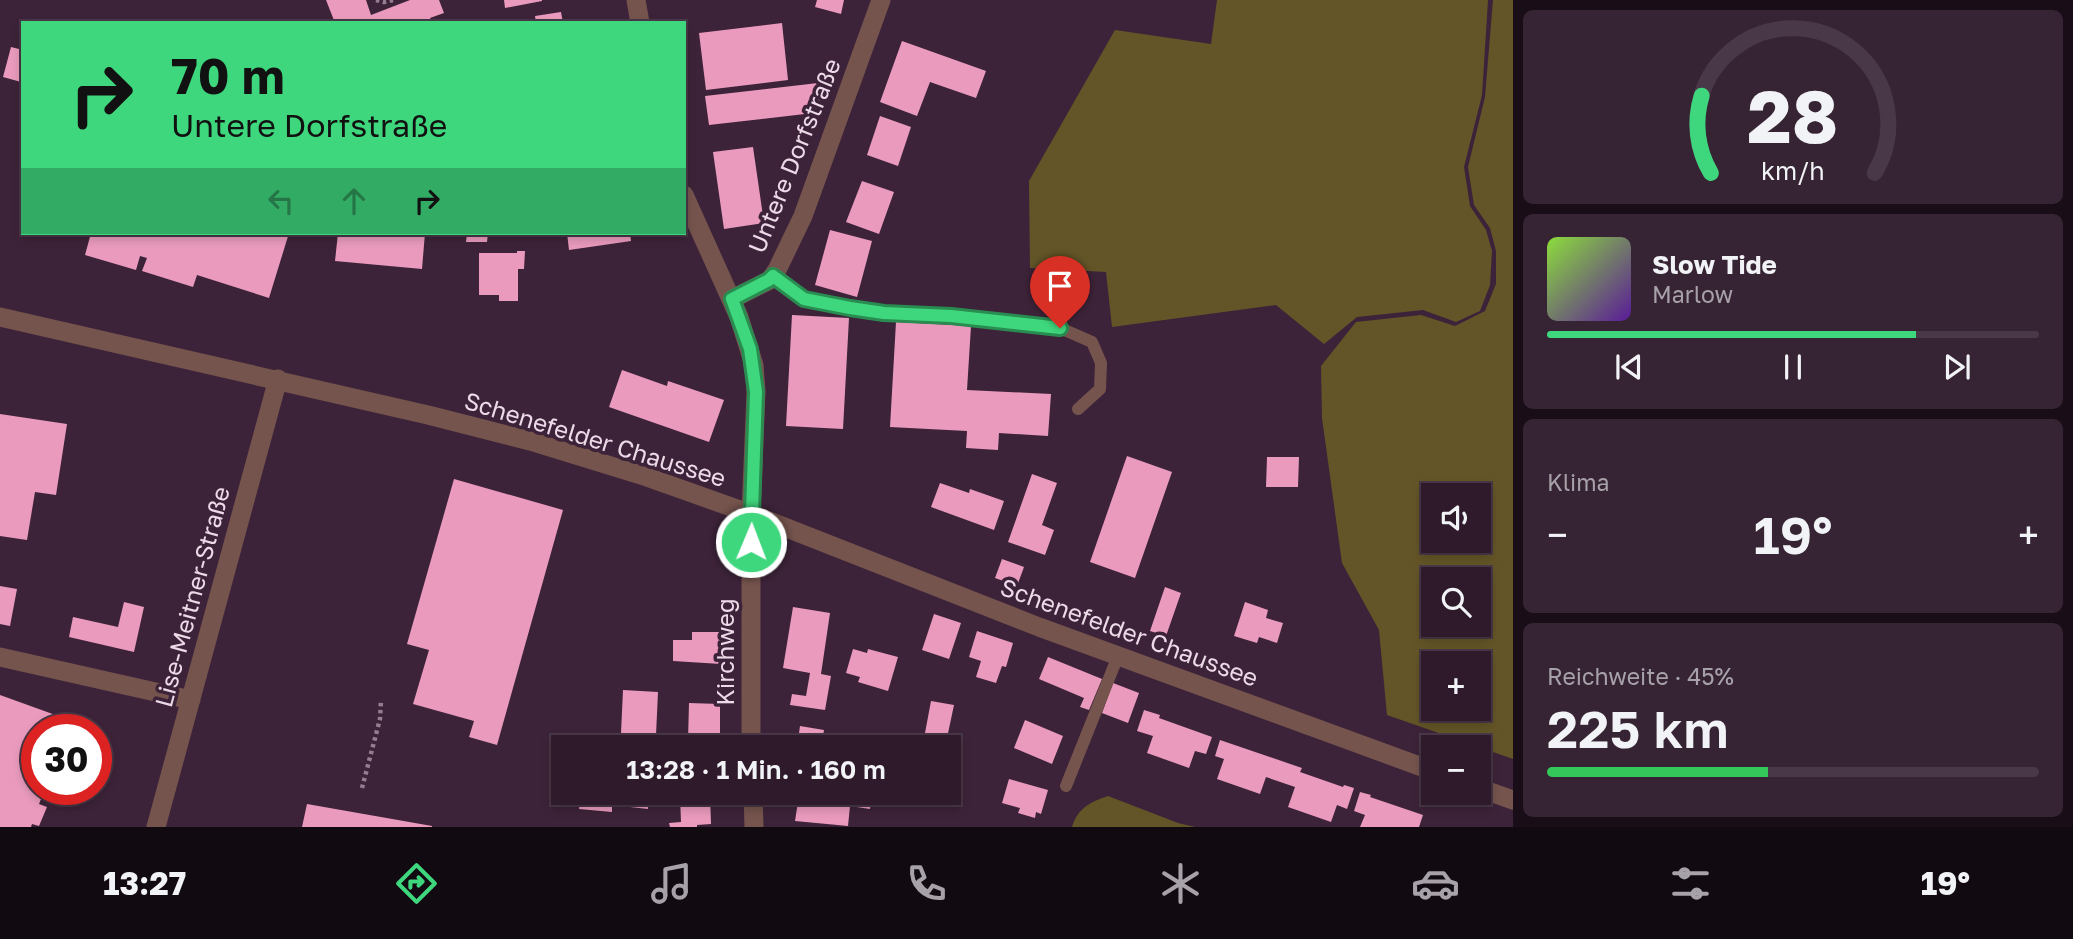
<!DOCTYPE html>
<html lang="de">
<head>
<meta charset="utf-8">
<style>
	:root { --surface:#2e1a2b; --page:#362333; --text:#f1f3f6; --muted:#a7a1a9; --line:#493847; --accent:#3fd77d }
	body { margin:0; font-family:"Golos Text",sans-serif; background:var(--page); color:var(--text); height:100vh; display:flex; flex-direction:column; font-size:26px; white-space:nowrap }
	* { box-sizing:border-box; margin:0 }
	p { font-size:23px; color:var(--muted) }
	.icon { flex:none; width:38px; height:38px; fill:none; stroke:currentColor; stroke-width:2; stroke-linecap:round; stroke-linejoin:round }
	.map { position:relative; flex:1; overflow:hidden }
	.sheet { display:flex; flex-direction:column; gap:10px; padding:10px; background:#190e18; width:560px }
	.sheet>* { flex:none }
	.guide { position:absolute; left:21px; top:21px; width:665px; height:214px; border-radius:0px; box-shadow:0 4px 10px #0003,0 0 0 2px var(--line); background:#3fd77d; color:#111; overflow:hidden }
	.fabs { position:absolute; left:1421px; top:483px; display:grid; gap:14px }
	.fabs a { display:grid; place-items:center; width:70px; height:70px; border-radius:0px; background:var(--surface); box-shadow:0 4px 10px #0003,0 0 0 2px var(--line); font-size:35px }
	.speed { position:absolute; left:21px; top:714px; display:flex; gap:14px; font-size:35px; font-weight:700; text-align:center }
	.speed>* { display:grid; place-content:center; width:91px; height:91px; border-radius:50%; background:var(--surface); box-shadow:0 4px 10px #0003,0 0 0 2px var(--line); line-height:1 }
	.speed .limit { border:10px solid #d22; background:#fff; color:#111 }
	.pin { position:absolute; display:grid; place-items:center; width:60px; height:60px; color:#fff; margin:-72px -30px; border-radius:50% 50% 50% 0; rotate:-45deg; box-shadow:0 0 7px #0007 }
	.pin .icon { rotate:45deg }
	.me { position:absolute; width:77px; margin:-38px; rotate:1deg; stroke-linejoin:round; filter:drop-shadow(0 0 5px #0008) }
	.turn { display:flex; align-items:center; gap:24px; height:147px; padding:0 35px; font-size:32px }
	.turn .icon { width:91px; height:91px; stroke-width:2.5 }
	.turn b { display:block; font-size:49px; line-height:60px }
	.lanes { display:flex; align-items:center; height:66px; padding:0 35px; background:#0003; justify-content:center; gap:35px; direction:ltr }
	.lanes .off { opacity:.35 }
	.big { font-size:52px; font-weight:600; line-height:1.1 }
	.sheet .tile { flex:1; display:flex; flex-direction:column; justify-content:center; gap:10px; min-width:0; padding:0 24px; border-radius:10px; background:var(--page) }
	.sheet .dial { align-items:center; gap:0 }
	.dial svg { height:182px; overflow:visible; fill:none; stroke:var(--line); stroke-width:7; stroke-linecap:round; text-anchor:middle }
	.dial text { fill:var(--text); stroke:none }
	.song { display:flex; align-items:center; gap:21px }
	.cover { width:84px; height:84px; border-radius:10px; background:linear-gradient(135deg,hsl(90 70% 55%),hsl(270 70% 35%)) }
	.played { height:7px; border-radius:4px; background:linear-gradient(90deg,var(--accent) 75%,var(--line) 75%) }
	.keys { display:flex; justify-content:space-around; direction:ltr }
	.heat { display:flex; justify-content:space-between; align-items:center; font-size:38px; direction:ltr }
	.charge { height:10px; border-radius:5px; background:linear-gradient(90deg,#34c759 45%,var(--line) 0) }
	.trip { position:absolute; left:551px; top:735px; width:410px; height:70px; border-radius:0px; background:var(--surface); box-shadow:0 4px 10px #0003,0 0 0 2px var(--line); font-weight:600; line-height:70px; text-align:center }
	.dock { display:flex; height:112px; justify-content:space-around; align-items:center; background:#120a11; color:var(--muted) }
	.dock .icon { width:49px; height:49px }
	.dock .current { color:var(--accent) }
	.dock b { font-size:32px; color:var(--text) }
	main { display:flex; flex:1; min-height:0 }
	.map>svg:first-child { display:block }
	.green { fill:#635527; fill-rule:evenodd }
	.building { fill:#ea9bbd }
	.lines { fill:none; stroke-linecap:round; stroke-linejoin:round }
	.path { stroke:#937d8f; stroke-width:4.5; stroke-dasharray:3.5 3.5; stroke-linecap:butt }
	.service { stroke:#75544d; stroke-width:12 }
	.minor { stroke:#75544d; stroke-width:19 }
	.tertiary { stroke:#75544d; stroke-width:19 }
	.route-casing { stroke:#298c51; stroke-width:18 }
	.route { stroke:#3fd77d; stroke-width:12 }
	.labels { text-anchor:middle; stroke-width:7; stroke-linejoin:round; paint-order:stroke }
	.street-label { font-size:24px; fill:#ecdae8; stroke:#3d2339 }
</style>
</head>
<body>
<main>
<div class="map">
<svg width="1513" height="827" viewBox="0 0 1513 827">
	<rect width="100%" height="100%" fill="#3d2339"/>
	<!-- green -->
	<path class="green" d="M 1217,0 L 1488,0 L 1482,95 L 1464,167 L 1470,206 L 1486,230 L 1492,251 L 1490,285 L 1480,311 L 1456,322 L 1423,310 L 1357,317 L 1324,344 L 1276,305 L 1112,327 L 1106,272 L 1030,268 L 1029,181 L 1115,30 L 1211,44 Z
		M 1493,0 L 1513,0 L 1513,759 L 1387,715 L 1379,630 L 1342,563 L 1322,418 L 1321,366 L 1356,322 L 1421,315 L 1455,326 L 1485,311 L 1496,284 L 1496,251 L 1490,228 L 1474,205 L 1468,167 L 1485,97 ZM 1433,495 L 1479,495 L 1479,541 L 1433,541 ZM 1433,579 L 1479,579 L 1479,625 L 1433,625 ZM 1433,663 L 1479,663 L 1479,709 L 1433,709 Z
		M 1108,796 L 1178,823 L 1195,827 L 1072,827 C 1078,808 1090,802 1108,796 Z"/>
	<!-- building -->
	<path class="building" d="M 326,0 L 366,0 L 371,15 L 410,0 L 439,0 L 444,13 L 430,18 L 432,23 L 335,23 Z
		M 504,0 L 542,0 L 542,1 L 505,8 Z
		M 817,0 L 844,0 L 841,14 L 815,7 Z
		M 561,12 L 563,23 L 536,23 L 535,16 Z
		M 782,23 L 788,80 L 706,90 L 699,33 Z
		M 902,41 L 986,71 L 976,98 L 930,82 L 917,116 L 880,102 Z
		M 11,47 L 23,50 L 21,82 L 3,77 Z
		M 818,83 L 822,112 L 709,125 L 705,96 Z
		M 880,116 L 911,127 L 898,166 L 867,155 Z
		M 753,147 L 764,223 L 724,229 L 713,152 Z
		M 862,181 L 894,192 L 879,234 L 846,222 Z
		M 830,230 L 872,241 L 857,297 L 815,285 Z
		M 91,233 L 289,233 L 269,298 L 197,275 L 193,287 L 142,271 L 147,258 L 140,256 L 136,270 L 85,255 Z
		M 338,233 L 425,233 L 422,269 L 335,261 Z
		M 467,233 L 488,233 L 487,242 L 466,242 Z
		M 567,233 L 630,233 L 631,241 L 569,250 Z
		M 517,251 L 525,251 L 524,269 L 518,269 L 518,301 L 499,301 L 499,295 L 479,295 L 479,253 L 517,253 Z
		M 792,315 L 849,318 L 843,429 L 786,426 Z
		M 896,322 L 971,326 L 967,390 L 1051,394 L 1048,436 L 999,433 L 998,450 L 966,448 L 967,431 L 890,427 Z
		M 622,370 L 667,386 L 668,381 L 724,400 L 709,442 L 609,407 Z
		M 0,414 L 67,424 L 56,495 L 35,492 L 27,540 L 0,536 Z
		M 1127,456 L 1172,472 L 1135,578 L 1090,562 Z
		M 1267,457 L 1299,457 L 1298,487 L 1266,487 Z
		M 1032,474 L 1057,483 L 1042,525 L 1054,530 L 1045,555 L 1008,542 Z
		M 454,479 L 563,510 L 497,745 L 469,737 L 474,721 L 413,704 L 429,650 L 407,644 Z
		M 940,483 L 969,493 L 970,489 L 1004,501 L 994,530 L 931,507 Z
		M 1002,559 L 1024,567 L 1017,586 L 995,578 Z
		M 0,586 L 17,589 L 10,626 L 0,624 Z
		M 1165,587 L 1181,593 L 1166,636 L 1150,631 Z
		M 124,602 L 144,607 L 134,652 L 69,637 L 73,617 L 118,627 Z
		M 1245,602 L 1268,610 L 1266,618 L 1283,623 L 1277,643 L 1259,637 L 1257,643 L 1234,636 Z
		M 793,607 L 830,613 L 821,674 L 831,676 L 825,710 L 790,705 L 792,694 L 806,696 L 810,673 L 783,668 Z
		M 934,614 L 961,623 L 949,659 L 922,650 Z
		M 977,631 L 1013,643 L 1006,667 L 1002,666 L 996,683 L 976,677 L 981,661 L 969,657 Z
		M 692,632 L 721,632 L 721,664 L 673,661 L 673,640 L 692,640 Z
		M 853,649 L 867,653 L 868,649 L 898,657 L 888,691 L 858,682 L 860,677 L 846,673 Z
		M 1048,657 L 1102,679 L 1089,710 L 1080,707 L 1084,698 L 1039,679 Z
		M 1113,683 L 1139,693 L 1128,723 L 1102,713 Z
		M 623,690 L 658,692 L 656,735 L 621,733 Z
		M 0,695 L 61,717 L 57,730 L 37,730 L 37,789 L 45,789 L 39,804 L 47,807 L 39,826 L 32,824 L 31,827 L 0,827 Z
		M 931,701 L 954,705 L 947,738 L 925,733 Z
		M 689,703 L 720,704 L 720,742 L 688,741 Z
		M 1144,710 L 1160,715 L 1159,718 L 1212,737 L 1206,754 L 1195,751 L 1189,768 L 1147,753 L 1153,736 L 1137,731 Z
		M 1025,720 L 1063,736 L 1052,764 L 1014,748 Z
		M 800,726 L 824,730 L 822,743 L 830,744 L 829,747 L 791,747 L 792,739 L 798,740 Z
		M 1220,740 L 1302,768 L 1300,772 L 1343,787 L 1344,785 L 1354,788 L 1347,809 L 1337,805 L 1331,822 L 1288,807 L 1295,787 L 1266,777 L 1260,794 L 1217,779 L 1224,759 L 1215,756 Z
		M 948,756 L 963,759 L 957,788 L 948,786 Z
		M 1009,779 L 1048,790 L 1041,814 L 1036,812 L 1035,818 L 1018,813 L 1020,808 L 1002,803 Z
		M 1360,792 L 1371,795 L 1370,797 L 1423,815 L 1419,827 L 1360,827 L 1365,815 L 1354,811 Z
		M 581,793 L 649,793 L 648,809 L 612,805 L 612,812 L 579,809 Z
		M 840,793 L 872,793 L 870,809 L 850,806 L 848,826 L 795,821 L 799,795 L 840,799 Z
		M 710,794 L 711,824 L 697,825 L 697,827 L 670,827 L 669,823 L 681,822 L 680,796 Z
		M 307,804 L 432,826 L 432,827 L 302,827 Z"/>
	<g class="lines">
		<!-- path -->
		<path class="path" d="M 376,0 L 384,2 L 393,0
			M 362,788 L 380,719 L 381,700"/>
		<!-- service -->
		<path class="service" d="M 773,276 L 805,299 L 884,313 L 951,316 L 1060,328 L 1092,342 L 1101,363 L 1100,389 L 1078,409
			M 1066,786 L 1118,656"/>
		<!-- minor -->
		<path class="minor" d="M 732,299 L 770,280 L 777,270 L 803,216 L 881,0
			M 751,514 L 751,747
			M 0,657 L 191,700
			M 753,793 L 754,827
			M 156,827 L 278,379"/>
		<!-- tertiary -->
		<path class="tertiary" d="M 636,0 L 640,23
			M 684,195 L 739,317 L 754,365 L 756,392 L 751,514
			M 0,317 L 428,415 L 530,441 L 647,477 L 751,514 L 1039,627 L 1433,771
			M 1479,788 L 1513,800"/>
	</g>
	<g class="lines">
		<defs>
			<path id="route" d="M 751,542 L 756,392 L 750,349 L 732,299 L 769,280 L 773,276 L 804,299 L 850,308 L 884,313 L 951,316 L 1060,328"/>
		</defs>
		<!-- route casing -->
		<use href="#route" class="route-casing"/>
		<!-- route -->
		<use href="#route" class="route"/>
	</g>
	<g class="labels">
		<!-- street labels -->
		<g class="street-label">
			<text transform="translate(795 156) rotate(-68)" y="8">Untere Dorfstraße</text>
			<text transform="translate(595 440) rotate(17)" y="8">Schenefelder Chaussee</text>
			<text transform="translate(193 597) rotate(-75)" y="8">Lise-Meitner-Straße</text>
			<text transform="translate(1129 633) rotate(20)" y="8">Schenefelder Chaussee</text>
			<text transform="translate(726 652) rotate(-90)" y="8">Kirchweg</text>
		</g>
	</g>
</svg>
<div class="fabs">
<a><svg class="icon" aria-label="sound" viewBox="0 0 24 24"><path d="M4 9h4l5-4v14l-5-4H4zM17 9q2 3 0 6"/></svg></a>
<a><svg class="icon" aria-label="search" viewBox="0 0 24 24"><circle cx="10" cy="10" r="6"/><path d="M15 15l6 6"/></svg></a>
<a>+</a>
<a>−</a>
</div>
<div class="speed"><div class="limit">30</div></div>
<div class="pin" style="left:1060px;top:328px;background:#d93025"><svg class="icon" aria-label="arrive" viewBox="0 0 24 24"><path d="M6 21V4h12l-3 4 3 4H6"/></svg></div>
<svg class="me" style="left:751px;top:542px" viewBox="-20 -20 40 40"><circle r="17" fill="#3fd77d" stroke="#fff" stroke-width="3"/><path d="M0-11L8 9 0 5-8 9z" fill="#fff"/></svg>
<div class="trip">13:28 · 1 Min. · 160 m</div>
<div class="guide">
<div class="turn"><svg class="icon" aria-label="right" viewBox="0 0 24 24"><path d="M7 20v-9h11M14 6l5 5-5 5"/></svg><div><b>70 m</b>Untere Dorfstraße</div></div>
<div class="lanes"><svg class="icon off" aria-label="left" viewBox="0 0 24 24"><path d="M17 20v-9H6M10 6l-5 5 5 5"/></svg><svg class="icon off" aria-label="ahead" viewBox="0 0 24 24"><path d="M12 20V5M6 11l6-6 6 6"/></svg><svg class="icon" aria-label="right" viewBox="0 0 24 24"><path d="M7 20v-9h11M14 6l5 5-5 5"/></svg></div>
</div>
</div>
<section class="sheet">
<div class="tile dial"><svg viewBox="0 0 100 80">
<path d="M14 69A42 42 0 1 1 86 69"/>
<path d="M14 69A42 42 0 0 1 10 35" stroke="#3fd77d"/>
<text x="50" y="56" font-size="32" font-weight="700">28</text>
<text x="50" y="72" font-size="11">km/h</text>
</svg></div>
<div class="tile">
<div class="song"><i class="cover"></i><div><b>Slow Tide</b><p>Marlow</p></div></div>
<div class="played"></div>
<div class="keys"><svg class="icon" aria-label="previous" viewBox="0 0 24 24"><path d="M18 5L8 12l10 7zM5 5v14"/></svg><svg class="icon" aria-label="pause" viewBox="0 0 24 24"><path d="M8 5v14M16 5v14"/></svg><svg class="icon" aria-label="next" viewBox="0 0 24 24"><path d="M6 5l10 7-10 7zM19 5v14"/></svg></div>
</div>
<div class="tile"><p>Klima</p>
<div class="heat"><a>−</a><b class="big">19°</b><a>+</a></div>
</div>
<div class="tile"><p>Reichweite · 45%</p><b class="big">225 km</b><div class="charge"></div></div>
</section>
</main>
<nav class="dock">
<b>13:27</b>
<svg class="icon current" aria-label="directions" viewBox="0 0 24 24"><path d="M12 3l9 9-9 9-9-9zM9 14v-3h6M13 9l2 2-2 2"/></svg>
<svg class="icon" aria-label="music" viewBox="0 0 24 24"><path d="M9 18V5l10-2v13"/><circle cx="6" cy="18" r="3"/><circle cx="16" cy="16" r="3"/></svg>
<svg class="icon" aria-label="phone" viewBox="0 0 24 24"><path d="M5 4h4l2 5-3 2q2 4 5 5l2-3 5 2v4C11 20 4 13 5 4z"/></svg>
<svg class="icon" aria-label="climate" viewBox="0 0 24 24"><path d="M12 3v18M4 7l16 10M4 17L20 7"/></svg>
<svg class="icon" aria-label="car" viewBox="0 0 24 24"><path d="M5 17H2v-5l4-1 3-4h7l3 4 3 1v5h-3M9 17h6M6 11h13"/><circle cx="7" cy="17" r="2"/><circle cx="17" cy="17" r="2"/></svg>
<svg class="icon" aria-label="filters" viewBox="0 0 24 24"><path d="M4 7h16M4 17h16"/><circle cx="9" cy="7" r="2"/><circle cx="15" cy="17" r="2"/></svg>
<b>19°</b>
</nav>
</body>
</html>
